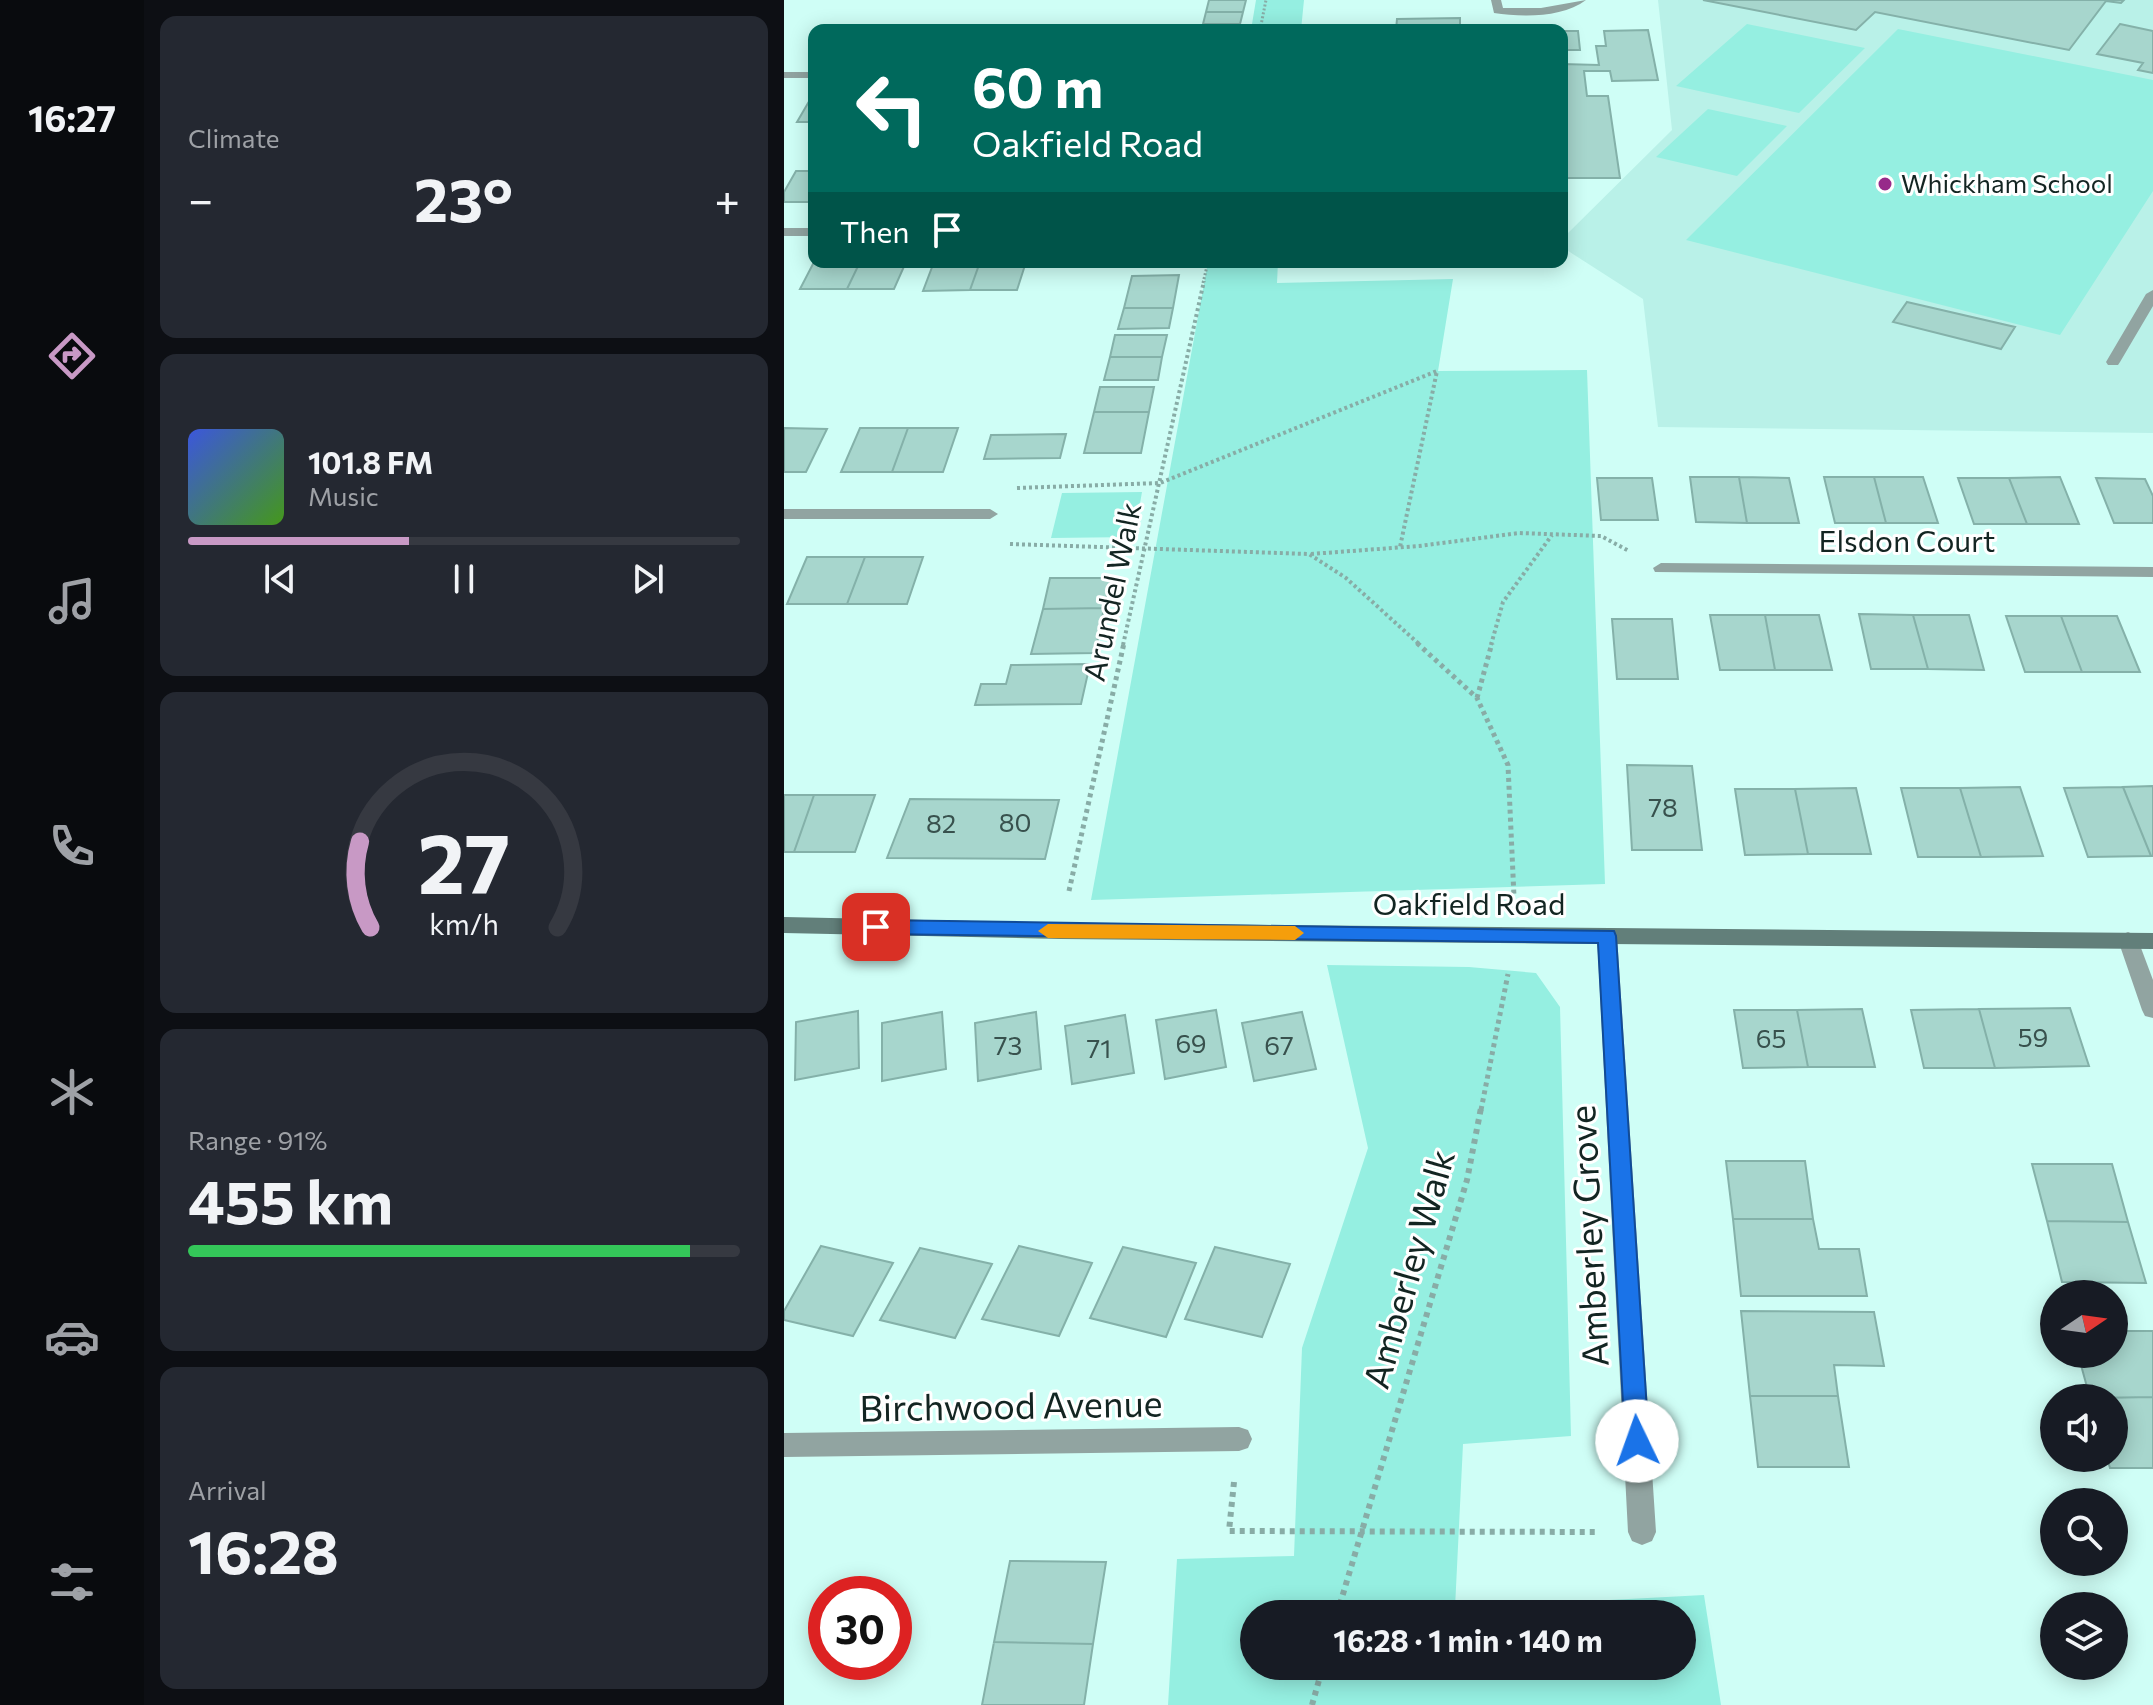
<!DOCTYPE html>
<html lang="en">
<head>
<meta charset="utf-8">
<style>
	:root { --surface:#171b24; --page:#242831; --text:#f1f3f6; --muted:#9ea1a6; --line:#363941; --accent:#c899c5 }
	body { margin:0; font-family:Commissioner,sans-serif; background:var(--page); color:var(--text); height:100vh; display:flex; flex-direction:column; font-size:30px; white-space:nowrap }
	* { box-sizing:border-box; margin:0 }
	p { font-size:26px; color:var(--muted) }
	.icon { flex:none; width:44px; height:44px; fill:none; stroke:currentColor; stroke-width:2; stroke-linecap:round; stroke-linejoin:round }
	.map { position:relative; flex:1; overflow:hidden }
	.sheet { display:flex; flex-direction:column; gap:16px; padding:16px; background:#0d0f14; width:640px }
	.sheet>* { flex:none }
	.guide { position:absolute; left:24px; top:24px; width:760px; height:244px; border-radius:16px; box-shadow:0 4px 20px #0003; background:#00695c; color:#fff; overflow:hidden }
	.needle { width:52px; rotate:77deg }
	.controls { position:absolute; left:1256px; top:1280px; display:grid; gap:16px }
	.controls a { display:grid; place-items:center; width:88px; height:88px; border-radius:50%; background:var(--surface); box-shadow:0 4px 20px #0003; font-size:40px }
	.speed { position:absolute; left:24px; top:1576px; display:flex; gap:16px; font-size:40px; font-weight:700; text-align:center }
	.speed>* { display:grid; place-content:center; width:104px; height:104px; border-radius:50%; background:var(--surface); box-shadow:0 4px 20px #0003; line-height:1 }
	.speed .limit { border:12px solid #d22; background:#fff; color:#111 }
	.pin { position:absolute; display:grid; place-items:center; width:68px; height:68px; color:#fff; margin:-34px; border-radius:16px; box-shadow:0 4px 12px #0006 }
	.me { position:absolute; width:88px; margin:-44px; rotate:357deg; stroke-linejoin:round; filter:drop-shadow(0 0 6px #0008) }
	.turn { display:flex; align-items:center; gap:28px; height:168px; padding:0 32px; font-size:36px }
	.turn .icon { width:104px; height:104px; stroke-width:2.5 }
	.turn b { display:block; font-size:56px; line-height:68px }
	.then { display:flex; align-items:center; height:76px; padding:0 32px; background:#0003; gap:16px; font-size:30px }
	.big { font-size:60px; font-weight:700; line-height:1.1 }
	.sheet .card { flex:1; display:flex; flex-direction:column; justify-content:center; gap:12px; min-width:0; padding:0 28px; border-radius:16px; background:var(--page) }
	.sheet .dial { align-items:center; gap:0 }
	.dial svg { height:208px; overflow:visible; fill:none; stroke:var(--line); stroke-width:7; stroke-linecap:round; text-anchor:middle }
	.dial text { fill:var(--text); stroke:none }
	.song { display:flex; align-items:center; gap:24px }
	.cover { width:96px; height:96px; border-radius:12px; background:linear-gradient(135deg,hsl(230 70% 55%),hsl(100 70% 35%)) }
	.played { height:8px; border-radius:4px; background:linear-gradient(90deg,var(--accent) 40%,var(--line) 40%) }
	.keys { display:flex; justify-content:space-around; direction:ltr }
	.heat { display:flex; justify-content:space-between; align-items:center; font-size:44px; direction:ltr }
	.charge { height:12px; border-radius:6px; background:linear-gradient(90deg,#34c759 91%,var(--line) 0) }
	.trip { position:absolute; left:456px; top:1600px; width:456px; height:80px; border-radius:40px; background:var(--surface); box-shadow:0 4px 20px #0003; font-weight:700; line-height:80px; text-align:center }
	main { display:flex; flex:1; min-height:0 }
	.dock { display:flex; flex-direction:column; width:144px; justify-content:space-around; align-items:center; background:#090b0e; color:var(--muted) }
	.dock .icon { width:56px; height:56px }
	.dock .current { color:var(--accent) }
	.dock b { font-size:36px; color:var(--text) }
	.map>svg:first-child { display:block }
	.built { fill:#b9f1e8 }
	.green { fill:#95efe1; fill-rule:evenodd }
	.building { fill:#a7d6cd; stroke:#84b1a9; stroke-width:2 }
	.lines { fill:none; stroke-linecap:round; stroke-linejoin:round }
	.path-far3 { stroke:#88aca6; stroke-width:3; stroke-dasharray:2 2; stroke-linecap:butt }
	.path-far2 { stroke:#88aca6; stroke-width:4; stroke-dasharray:3 3; stroke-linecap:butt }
	.path-far1 { stroke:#88aca6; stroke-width:5; stroke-dasharray:4 4; stroke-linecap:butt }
	.path { stroke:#88aca6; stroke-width:6; stroke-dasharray:5 5; stroke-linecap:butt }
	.lane { fill:#91a4a1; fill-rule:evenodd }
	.street { fill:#91a4a1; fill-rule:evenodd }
	.secondary { fill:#627f7a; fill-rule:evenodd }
	.route { fill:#1a73e8; stroke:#114b97; stroke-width:2 }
	.slow { fill:#f59e0b }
	.poi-dot { fill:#972a8a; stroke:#fff; stroke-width:3 }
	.labels { text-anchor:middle; stroke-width:6; stroke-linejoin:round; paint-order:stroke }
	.far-poi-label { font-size:26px; fill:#132522; stroke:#fff; text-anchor:start }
	.number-label { font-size:26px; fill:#38514d }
	.street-label { font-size:30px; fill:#132522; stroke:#fff }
	.near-street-label { font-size:36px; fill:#132522; stroke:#fff }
</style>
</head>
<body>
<main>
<nav class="dock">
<b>16:27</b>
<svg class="icon current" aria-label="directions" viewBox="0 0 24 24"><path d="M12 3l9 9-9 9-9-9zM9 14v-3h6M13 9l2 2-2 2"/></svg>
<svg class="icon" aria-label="music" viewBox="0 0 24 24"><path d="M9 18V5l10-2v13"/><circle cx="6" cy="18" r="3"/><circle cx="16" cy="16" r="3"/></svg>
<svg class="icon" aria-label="phone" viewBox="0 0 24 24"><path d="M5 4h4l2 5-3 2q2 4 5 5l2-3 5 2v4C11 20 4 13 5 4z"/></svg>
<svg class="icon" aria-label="climate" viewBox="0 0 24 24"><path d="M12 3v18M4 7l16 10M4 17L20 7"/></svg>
<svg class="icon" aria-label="car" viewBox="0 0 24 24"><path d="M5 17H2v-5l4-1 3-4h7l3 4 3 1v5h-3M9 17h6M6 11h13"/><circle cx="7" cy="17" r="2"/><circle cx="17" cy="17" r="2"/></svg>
<svg class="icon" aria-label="filters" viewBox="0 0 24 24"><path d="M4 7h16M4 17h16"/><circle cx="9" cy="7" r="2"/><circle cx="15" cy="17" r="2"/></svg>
</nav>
<section class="sheet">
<div class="card"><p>Climate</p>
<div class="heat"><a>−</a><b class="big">23°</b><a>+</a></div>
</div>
<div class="card">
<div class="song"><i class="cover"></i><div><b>101.8 FM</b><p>Music</p></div></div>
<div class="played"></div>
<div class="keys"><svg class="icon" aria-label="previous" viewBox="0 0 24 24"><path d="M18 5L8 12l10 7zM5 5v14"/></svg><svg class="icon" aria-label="pause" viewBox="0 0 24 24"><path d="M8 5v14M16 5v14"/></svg><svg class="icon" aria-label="next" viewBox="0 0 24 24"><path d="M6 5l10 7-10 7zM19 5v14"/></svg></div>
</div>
<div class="card dial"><svg viewBox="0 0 100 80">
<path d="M14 69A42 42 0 1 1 86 69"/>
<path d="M14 69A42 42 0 0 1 10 36" stroke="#c899c5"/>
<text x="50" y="56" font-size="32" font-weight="700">27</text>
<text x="50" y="72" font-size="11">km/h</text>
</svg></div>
<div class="card"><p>Range · 91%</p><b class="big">455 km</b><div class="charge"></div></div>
<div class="card"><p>Arrival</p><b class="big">16:28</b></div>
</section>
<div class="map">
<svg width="1369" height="1705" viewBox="0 0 1369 1705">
	<rect width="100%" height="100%" fill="#cffef6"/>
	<!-- built -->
	<path class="built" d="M 874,0 L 1369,0 L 1369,433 L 874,427 L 859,299 L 778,247 L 778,239 L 888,130 Z"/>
	<!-- green -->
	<path class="green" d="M 472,0 L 520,0 L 517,30 L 467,30 Z
		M 963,24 L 1081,48 L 1015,113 L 892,86 Z
		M 1114,29 L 1369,80 L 1369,191 L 1276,335 L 902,240 Z
		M 924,109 L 1003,126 L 953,176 L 872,157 Z
		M 424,262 L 494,262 L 493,283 L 669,279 L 654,371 L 803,370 L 821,884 L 307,900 Z
		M 358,492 L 350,537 L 267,538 L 278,493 Z
		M 543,965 L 685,967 L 752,973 L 776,1007 L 787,1436 L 679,1444 L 671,1608 L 920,1595 L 937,1705 L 384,1705 L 393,1559 L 510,1556 L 518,1348 L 584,1148 ZM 898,1614 L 898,1666 L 470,1666 L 470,1614 Z"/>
	<!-- building -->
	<path class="building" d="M 425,0 L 462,0 L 459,12 L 422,12 Z
		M 919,0 L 1340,0 L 1337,3 L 1322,1 L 1285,50 L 1091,12 L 1072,30 Z
		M 422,12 L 459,12 L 456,24 L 419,24 Z
		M 676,18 L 676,30 L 612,30 L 613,19 Z
		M 1336,24 L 1369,31 L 1369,73 L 1354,70 L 1359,63 L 1313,54 Z
		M 864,30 L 874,80 L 828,81 L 826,71 L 800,71 L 803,96 L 824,96 L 836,178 L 778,178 L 778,64 L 815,65 L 812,46 L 822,46 L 820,31 Z
		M 778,31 L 794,31 L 796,50 L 778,50 Z
		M 27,98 L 30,98 L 30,122 L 13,122 Z
		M 12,171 L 30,171 L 30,202 L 0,202 L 0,192 Z
		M 30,262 L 76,262 L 63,289 L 16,289 Z
		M 76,262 L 122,262 L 110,289 L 63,289 Z
		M 150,262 L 196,262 L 186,290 L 139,291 Z
		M 196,262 L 242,262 L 233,290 L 186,290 Z
		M 395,275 L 389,308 L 340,308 L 348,276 Z
		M 1123,302 L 1231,327 L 1217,349 L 1109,322 Z
		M 340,308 L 389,308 L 385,328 L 334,329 Z
		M 331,335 L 383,335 L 378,357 L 326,357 Z
		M 326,357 L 378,357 L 374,380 L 320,380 Z
		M 316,387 L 370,387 L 365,412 L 310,412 Z
		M 310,412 L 365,412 L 357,453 L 300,453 Z
		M 0,428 L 43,429 L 22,472 L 0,472 Z
		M 76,428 L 124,428 L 108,472 L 57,472 Z
		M 124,428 L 174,428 L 159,472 L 108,472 Z
		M 282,434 L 276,458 L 200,459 L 207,435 Z
		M 906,477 L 955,477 L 963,523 L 912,522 Z
		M 955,477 L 1005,478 L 1015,523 L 963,523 Z
		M 1040,477 L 1090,477 L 1102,523 L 1051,523 Z
		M 1090,477 L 1139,477 L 1154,523 L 1102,523 Z
		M 1276,477 L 1295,524 L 1243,524 L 1225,478 Z
		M 813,478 L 868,478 L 874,520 L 817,520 Z
		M 1174,478 L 1225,478 L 1243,524 L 1190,524 Z
		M 1312,478 L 1361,479 L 1369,496 L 1369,523 L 1330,523 Z
		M 23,557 L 81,557 L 63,604 L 3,604 Z
		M 81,557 L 139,557 L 123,604 L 63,604 Z
		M 266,578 L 327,578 L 320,608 L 259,609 Z
		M 320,608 L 311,653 L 247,654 L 259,609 Z
		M 1075,614 L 1129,615 L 1144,669 L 1087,669 Z
		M 926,615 L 981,615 L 991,670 L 936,670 Z
		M 981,615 L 1035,615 L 1048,670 L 991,670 Z
		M 1129,615 L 1185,615 L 1200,670 L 1144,669 Z
		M 1222,616 L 1277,616 L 1298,672 L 1241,672 Z
		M 1277,616 L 1333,616 L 1356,672 L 1298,672 Z
		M 828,619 L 888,619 L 894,679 L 833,679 Z
		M 306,664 L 297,704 L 191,705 L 197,684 L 222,684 L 227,665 Z
		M 843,765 L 908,766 L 918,850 L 848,850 Z
		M 1369,786 L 1369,856 L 1367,856 L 1339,787 Z
		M 1236,787 L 1259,856 L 1197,857 L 1176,788 Z
		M 1339,787 L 1367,856 L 1304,857 L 1280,788 Z
		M 1072,788 L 1087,854 L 1024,854 L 1011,789 Z
		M 1117,788 L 1176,788 L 1197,857 L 1134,857 Z
		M 951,789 L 1011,789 L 1024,854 L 961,855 Z
		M 0,795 L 30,795 L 10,852 L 0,852 Z
		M 30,795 L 91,795 L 71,852 L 10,852 Z
		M 126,799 L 275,800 L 261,859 L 103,858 Z
		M 1286,1008 L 1305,1066 L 1211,1068 L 1195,1009 Z
		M 1078,1009 L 1091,1067 L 1024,1067 L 1013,1010 Z
		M 1195,1009 L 1211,1068 L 1140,1068 L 1127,1010 Z
		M 432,1010 L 442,1067 L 381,1079 L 372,1020 Z
		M 950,1010 L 1013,1010 L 1024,1067 L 959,1068 Z
		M 74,1011 L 75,1068 L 11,1080 L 12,1022 Z
		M 158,1012 L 162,1069 L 98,1081 L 98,1023 Z
		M 252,1012 L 257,1069 L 194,1081 L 191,1023 Z
		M 518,1012 L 532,1069 L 470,1081 L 458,1023 Z
		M 341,1015 L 350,1073 L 288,1084 L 281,1026 Z
		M 942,1161 L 1021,1161 L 1029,1219 L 949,1219 Z
		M 1248,1164 L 1328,1164 L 1344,1222 L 1263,1221 Z
		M 949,1219 L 1029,1219 L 1035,1249 L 1075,1249 L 1083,1296 L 957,1296 Z
		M 1263,1221 L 1344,1222 L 1362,1283 L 1278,1282 Z
		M 37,1246 L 109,1263 L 69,1336 L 0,1320 L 0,1311 Z
		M 235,1246 L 308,1263 L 275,1336 L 198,1319 Z
		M 339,1247 L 412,1263 L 382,1337 L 306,1318 Z
		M 431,1247 L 506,1264 L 478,1337 L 401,1319 Z
		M 136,1248 L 208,1264 L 171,1338 L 96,1320 Z
		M 957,1311 L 1090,1312 L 1100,1366 L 1050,1365 L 1054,1396 L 966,1396 Z
		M 1330,1331 L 1369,1331 L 1369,1397 L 1306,1398 L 1294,1354 L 1330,1354 Z
		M 966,1396 L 1054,1396 L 1065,1467 L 974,1467 Z
		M 1369,1397 L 1369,1468 L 1326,1468 L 1323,1458 L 1330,1458 L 1330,1398 L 1313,1398 Z
		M 226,1561 L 322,1562 L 309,1644 L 210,1642 Z
		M 210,1642 L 309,1644 L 300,1705 L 198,1705 Z"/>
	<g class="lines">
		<!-- path-far3 -->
		<path class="path-far3" d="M 476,30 L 482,0
			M 419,283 L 424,262"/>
		<!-- path-far2 -->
		<path class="path-far2" d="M 233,488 L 376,483 L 653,371 L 616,547
			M 226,544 L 525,554 L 562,578 L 636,645
			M 527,554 L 635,546 L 735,533 L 817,536 L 845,551
			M 339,645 L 420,281
			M 707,645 L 719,602 L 768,535"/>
		<!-- path-far1 -->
		<path class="path-far1" d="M 633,643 L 693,698 L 724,765 L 730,897
			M 693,698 L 708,643
			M 285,891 L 340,643
			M 697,1110 L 724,974"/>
		<!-- path -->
		<path class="path" d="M 450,1482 L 445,1531 L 813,1532
			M 553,1614 L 683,1180 L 697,1108
			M 528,1705 L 539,1666"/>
		<!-- lane -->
		<path class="lane" d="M 707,0 L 717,0 L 719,8 L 757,8 L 802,0 C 779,18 738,17 710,13 Z
			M 1369,290 L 1369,306 L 1336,362 L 1334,365 L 1324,365 L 1322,362 L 1362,294 Z"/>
		<!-- street -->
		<path class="street" d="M 0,72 L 30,72 L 30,78 L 0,78 Z
			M 0,228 L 30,228 L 30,236 L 0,236 Z
			M 0,509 L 206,509 L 214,514 L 206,519 L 0,519 Z
			M 877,563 L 1369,567 L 1369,577 L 871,572 L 869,568 Z
			M 823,928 L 830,931 L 833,936 L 872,1532 L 868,1541 L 858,1545 L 848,1541 L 844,1532 L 813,936 L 816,931 Z
			M 1344,932 L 1351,935 L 1354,940 L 1369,980 L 1369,1018 L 1361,1016 L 1358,1010 L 1334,940 L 1337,935 Z
			M 455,1427 L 464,1430 L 468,1439 L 464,1448 L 455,1451 L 0,1457 L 0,1433 Z"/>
		<!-- secondary -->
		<path class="secondary" d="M 0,917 L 277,923 L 1369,933 L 1369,949 L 277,939 L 0,933 Z"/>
	</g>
	<!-- route -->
	<path class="route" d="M 92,920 L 830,931 L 832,936 L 865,1441 L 861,1449 L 853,1452 L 845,1449 L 841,1441 L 814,943 L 92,934 L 83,927 Z"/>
	<!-- slow -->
	<path class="slow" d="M 264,924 L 511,926 L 520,933 L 511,940 L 264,938 L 254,931 Z"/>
	<!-- markers -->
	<circle class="poi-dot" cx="1101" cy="184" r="8"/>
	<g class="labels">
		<!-- far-poi labels -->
		<g class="far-poi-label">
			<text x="1117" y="193">Whickham School</text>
		</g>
		<!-- number labels -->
		<g class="number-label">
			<text x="879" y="817">78</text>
			<text x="231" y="832">80</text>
			<text x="157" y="833">82</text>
			<text x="1249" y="1047">59</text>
			<text x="987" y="1048">65</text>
			<text x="407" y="1053">69</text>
			<text x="224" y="1055">73</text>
			<text x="495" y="1055">67</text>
			<text x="315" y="1058">71</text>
		</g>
		<!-- street labels -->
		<g class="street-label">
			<text x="1123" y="552">Elsdon Court</text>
			<text transform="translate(329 592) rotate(-78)" y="10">Arundel Walk</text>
			<text x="685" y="915">Oakfield Road</text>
		</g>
		<!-- near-street labels -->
		<g class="near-street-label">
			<text transform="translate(805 1236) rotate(-93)" y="13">Amberley Grove</text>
			<text transform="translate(625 1269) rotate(-74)" y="13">Amberley Walk</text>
			<text transform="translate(227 1406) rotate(-1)" y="13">Birchwood Avenue</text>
		</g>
	</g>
</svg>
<div class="controls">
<a><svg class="needle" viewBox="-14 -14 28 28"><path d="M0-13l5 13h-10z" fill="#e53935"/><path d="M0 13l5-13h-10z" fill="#9ea1a6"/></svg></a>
<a><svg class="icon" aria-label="sound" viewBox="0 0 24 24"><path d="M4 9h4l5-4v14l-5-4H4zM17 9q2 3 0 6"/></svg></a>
<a><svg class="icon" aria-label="search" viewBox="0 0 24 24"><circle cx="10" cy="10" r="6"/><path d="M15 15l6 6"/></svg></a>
<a><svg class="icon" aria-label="layers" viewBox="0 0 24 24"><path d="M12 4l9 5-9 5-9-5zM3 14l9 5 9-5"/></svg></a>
</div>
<div class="speed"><div class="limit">30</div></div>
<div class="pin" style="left:92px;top:927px;background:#d93025"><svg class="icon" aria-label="arrive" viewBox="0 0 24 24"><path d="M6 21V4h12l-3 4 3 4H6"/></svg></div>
<svg class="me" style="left:853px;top:1441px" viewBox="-20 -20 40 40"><circle r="19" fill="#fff"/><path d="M0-13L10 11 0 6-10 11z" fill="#1a73e8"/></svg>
<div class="trip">16:28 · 1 min · 140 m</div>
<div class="guide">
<div class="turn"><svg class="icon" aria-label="left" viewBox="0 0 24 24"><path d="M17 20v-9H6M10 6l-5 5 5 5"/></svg><div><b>60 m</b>Oakfield Road</div></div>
<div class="then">Then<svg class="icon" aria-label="arrive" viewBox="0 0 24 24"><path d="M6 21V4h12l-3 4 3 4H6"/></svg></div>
</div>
</div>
</main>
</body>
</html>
